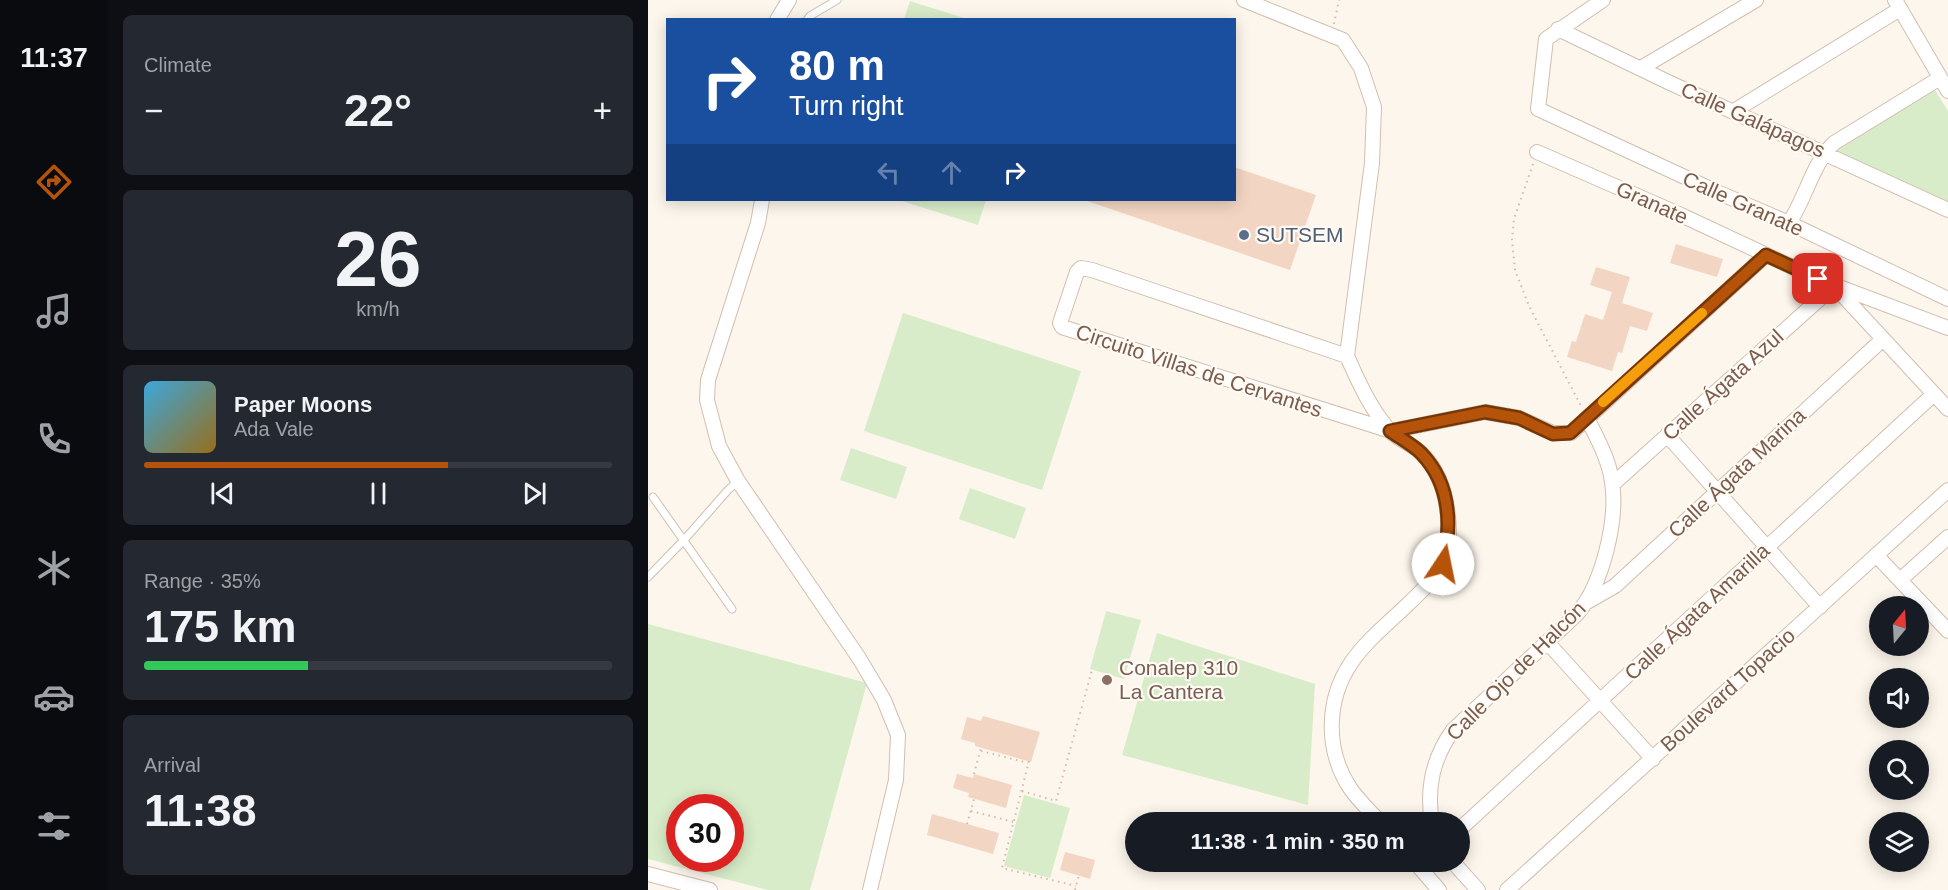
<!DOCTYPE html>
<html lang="en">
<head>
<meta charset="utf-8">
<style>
	:root { --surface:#171b24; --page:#242831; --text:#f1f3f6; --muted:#9ea1a6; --line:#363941; --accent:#b45309 }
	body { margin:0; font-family:Helvetica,sans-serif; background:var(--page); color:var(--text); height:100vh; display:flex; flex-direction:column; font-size:22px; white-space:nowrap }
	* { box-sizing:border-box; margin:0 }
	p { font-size:20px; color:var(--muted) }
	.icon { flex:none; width:33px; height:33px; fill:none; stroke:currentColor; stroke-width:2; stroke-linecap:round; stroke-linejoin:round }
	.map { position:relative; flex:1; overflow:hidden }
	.side { display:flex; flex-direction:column; gap:15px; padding:15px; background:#0d0f14; width:540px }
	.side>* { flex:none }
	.guide { position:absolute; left:18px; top:18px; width:570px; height:183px; border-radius:0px; box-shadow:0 3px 15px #0003; background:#1a4fa0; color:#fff; overflow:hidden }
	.needle { width:39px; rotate:18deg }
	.controls { position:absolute; left:1221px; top:596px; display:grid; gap:12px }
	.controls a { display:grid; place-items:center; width:60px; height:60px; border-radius:50%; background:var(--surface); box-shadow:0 3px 15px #0003; font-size:30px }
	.speed { position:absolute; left:18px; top:794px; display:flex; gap:12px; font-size:30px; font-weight:700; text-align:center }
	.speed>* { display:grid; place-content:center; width:78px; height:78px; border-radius:50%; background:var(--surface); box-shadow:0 3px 15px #0003; line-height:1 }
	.speed .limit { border:9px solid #d22; background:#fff; color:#111 }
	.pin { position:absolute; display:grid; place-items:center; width:51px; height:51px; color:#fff; margin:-26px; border-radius:12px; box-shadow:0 3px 9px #0006 }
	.me { position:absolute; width:66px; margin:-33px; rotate:11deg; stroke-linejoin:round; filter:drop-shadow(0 0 4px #0008) }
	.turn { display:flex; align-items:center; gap:21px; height:126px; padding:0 24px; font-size:27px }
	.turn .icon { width:78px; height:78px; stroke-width:2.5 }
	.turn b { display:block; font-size:42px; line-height:51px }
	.lanes { display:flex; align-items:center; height:57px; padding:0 24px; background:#0003; justify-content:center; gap:30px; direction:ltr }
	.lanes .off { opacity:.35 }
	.big { font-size:45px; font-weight:600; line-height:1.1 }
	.side .tile { flex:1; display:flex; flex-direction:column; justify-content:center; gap:9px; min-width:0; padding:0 21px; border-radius:9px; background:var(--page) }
	.side .dial { align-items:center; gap:0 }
	.dial b { font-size:78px; line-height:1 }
	.song { display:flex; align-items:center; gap:18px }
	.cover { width:72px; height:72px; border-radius:9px; background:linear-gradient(135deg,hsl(200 70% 55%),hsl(40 70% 35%)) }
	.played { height:6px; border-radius:3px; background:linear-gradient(90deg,var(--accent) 65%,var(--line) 65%) }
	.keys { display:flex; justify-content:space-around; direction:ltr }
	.heat { display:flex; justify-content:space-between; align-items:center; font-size:33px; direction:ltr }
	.charge { height:9px; border-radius:4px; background:linear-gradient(90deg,#34c759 35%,var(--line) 0) }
	.trip { position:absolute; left:477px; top:812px; width:345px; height:60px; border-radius:30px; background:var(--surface); box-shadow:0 3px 15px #0003; font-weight:600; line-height:60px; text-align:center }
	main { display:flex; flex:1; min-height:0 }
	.tab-bar { display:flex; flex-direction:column; width:108px; justify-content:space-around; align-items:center; background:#090b0e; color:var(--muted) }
	.tab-bar .icon { width:42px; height:42px }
	.tab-bar .active { color:var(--accent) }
	.tab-bar b { font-size:27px; color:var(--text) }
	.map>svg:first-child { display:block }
	.green { fill:#d8ecc9; fill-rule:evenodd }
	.building { fill:#f3d5c3 }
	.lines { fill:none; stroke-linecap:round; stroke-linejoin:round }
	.lane-casing { stroke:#d1beb0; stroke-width:9 }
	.street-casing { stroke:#d1beb0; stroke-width:16 }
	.path { stroke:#d9b8a5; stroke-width:2; stroke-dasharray:1.5 4.5; stroke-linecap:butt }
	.lane { stroke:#fff; stroke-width:7 }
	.street { stroke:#fff; stroke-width:14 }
	.route-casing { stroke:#753606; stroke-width:15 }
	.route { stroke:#b45309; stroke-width:10 }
	.slow { stroke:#f59e0b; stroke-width:10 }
	.service-dot { fill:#5c6f8a; stroke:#fffaf3; stroke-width:2 }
	.education-dot { fill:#8d6e63; stroke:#fffaf3; stroke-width:2 }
	.labels { text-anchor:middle; stroke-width:4.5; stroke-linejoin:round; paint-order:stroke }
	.street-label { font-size:21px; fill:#7a5c4d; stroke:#fffaf3 }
	.service-label { font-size:21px; fill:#4e5e75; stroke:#fffaf3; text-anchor:start }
	.education-label { font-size:21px; fill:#785e54; stroke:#fffaf3; text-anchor:start }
</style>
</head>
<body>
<main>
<nav class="tab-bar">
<b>11:37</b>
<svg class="icon active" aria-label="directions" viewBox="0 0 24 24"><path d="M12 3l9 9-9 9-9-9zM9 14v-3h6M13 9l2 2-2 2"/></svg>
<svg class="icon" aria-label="music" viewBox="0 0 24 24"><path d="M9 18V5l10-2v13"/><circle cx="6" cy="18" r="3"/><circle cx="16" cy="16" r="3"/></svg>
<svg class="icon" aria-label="phone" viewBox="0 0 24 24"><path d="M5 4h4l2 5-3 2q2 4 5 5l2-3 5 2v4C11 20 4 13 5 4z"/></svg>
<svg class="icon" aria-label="climate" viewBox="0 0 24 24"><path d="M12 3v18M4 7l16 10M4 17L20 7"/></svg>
<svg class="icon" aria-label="car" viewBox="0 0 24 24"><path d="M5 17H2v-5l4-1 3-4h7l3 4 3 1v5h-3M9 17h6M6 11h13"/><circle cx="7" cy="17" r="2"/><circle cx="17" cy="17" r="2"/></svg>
<svg class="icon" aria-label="filters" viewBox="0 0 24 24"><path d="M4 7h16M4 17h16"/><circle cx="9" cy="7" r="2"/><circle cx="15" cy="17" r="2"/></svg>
</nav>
<section class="side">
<div class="tile"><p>Climate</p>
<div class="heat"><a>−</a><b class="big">22°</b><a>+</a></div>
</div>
<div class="tile dial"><b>26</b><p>km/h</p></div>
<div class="tile">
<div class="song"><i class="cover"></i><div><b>Paper Moons</b><p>Ada Vale</p></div></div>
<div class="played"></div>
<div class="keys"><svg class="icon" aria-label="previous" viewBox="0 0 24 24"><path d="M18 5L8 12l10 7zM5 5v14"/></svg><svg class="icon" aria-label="pause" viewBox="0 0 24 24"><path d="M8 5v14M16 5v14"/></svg><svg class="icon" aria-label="next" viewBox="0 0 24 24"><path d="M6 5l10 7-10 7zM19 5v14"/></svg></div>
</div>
<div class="tile"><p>Range · 35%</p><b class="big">175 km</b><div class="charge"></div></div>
<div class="tile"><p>Arrival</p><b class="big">11:38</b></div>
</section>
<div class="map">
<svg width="1300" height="890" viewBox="0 0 1300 890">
	<rect width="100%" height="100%" fill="#fdf6ec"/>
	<!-- green -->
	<path class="green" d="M 262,1 L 319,19 L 256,19 Z
		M 1287,90 L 1300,111 L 1300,202 L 1191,153 L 1190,148 Z
		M 251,200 L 338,200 L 330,225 Z
		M 255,313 L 433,371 L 394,490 L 216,431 Z
		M 203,448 L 259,467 L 248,499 L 192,480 Z
		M 322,488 L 378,508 L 367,539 L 311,519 Z
		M 458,611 L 493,620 L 476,679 L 442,669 Z
		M 0,624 L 219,683 L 162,890 L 120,890 L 0,859 ZM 32,807 L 82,807 L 82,858 L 32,858 Z
		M 509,633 L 667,684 L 660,805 L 474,755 Z
		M 376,795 L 422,808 L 402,878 L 356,866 Z"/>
	<!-- building -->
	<path class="building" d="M 586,167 L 668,195 L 642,270 L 439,201 L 439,200 L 586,200 Z
		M 1028,244 L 1075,259 L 1069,277 L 1022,263 Z
		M 948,267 L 982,277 L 974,303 L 1005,313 L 999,331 L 982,326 L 974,353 L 970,352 L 964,371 L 919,357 L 924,341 L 928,342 L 937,314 L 955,320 L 964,292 L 942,285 Z
		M 335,716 L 392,732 L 383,762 L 327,746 L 327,743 L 313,739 L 319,717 L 333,721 Z
		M 309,774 L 325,778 L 326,774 L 364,785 L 358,808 L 320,797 L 321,793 L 305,788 Z
		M 284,814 L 351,833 L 345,854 L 279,835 Z
		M 417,852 L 447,860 L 442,879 L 412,870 Z"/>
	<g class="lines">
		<defs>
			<path id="lane" d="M 159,20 L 162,16 L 189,0
				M 5,497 L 84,609
				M 0,577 L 36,540 L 80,490 L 90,481"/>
			<path id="street" d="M 596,0 L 695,40 L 713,68 L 726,107 L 724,163 L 699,356 C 710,381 723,410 742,431 C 750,439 763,444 772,452 C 795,473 801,506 801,536 C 801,567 778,587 757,607 C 739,624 717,642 703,663 C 678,700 677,750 702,788 C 710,800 722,811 732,822
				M 955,0 L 898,39 L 890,109 L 1069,192 L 1141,223 L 1300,299
				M 1247,0 L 1300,91
				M 129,20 L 141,0
				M 910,29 L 1020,82 L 1300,210
				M 993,68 L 1108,0
				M 1086,111 L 1252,9
				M 889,152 L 1033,215 L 1170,279 L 1300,328
				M 114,200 L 110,223 L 60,380 L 59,400 L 71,446 L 90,481 L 211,658 L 236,700 L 250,735 L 248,780 L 222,890
				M 1141,223 C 1158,198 1164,164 1186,143 L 1292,78
				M 1188,288 L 1300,409
				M 699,356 L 444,270 L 433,268 L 429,272 L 412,323 L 414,327 L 743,431 L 837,412 L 871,418 L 905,433 L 923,433 L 1118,255
				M 1019,435 L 1172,607
				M 965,484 L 1186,286
				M 1228,555 L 1300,631
				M 1252,580 L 1300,537
				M 939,602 L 967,586 L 1235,339
				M 899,642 L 1005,759
				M 784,822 C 778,787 785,758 805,730 L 929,614 C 954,585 970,521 964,482 C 961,459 949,438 939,418
				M 812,829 L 1286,394
				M 766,861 L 791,890
				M 804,861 L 830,890
				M 0,874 L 62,890
				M 859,890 L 1300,490"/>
		</defs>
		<!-- lane casing -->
		<use href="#lane" class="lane-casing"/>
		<!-- street casing -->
		<use href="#street" class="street-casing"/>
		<!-- path -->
		<path class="path" d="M 686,24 L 691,0
			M 885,164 L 866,219 L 864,240 L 867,270 L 881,306 L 933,406
			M 333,751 L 380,763
			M 381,761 L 354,868 L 428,886
			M 326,774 L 333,748
			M 374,791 L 408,801 L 444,670
			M 323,811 L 366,822
			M 319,824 L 326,799
			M 427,890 L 431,875"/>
		<!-- lane -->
		<use href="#lane" class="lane"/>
		<!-- street -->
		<use href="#street" class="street"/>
	</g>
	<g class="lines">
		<defs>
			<path id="route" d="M 795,564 C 804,525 803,484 773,453 C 765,445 752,438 742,431 L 837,412 L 871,418 L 905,434 L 922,433 L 1118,255 L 1170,279"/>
		</defs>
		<!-- route casing -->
		<use href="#route" class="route-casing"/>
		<!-- route -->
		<use href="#route" class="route"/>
		<!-- slow -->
		<path class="slow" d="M 955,402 L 1054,313"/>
	</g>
	<!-- markers -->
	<circle class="service-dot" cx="596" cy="235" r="6"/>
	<circle class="education-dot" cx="459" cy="680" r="6"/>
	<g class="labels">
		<!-- street labels -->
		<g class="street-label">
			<text transform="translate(1105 120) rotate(24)" y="7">Calle Galápagos</text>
			<text transform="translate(1004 203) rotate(24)" y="7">Granate</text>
			<text transform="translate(1095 204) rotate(24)" y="7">Calle Granate</text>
			<text transform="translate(551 371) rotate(18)" y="7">Circuito Villas de Cervantes</text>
			<text transform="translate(1075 385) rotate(-42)" y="7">Calle Ágata Azul</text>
			<text transform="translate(1089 473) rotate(-43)" y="7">Calle Ágata Marina</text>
			<text transform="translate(1049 612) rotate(-43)" y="7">Calle Ágata Amarilla</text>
			<text transform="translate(868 671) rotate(-45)" y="7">Calle Ojo de Halcón</text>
			<text transform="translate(1080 690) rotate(-42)" y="7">Boulevard Topacio</text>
		</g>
		<!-- service labels -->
		<g class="service-label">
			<text x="608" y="242">SUTSEM</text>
		</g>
		<!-- education labels -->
		<g class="education-label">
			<text x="471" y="675">Conalep 310<tspan x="471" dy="24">La Cantera</tspan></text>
		</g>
	</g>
</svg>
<div class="controls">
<a><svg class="needle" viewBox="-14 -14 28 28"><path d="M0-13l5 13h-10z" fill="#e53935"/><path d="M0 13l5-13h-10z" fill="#9ea1a6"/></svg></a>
<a><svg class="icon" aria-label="sound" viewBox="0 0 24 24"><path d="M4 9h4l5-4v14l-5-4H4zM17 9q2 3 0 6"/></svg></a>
<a><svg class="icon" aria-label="search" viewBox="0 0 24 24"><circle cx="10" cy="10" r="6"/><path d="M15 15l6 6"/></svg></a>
<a><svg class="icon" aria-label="layers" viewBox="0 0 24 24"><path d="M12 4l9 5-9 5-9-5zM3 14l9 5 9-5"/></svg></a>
</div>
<div class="speed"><div class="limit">30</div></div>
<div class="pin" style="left:1170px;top:279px;background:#d93025"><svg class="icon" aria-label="arrive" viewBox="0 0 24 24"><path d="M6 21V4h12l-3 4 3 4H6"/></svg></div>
<svg class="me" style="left:795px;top:564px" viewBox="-20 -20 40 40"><circle r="19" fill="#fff"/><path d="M0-13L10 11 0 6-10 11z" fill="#b45309"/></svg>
<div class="trip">11:38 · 1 min · 350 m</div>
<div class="guide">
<div class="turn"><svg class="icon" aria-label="right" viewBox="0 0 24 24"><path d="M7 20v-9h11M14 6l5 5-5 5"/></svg><div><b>80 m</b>Turn right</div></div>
<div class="lanes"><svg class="icon off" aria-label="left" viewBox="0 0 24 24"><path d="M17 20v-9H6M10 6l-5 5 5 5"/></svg><svg class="icon off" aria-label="ahead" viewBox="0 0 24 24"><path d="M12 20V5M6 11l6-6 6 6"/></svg><svg class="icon" aria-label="right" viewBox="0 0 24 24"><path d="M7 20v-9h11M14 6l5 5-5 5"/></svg></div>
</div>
</div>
</main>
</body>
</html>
